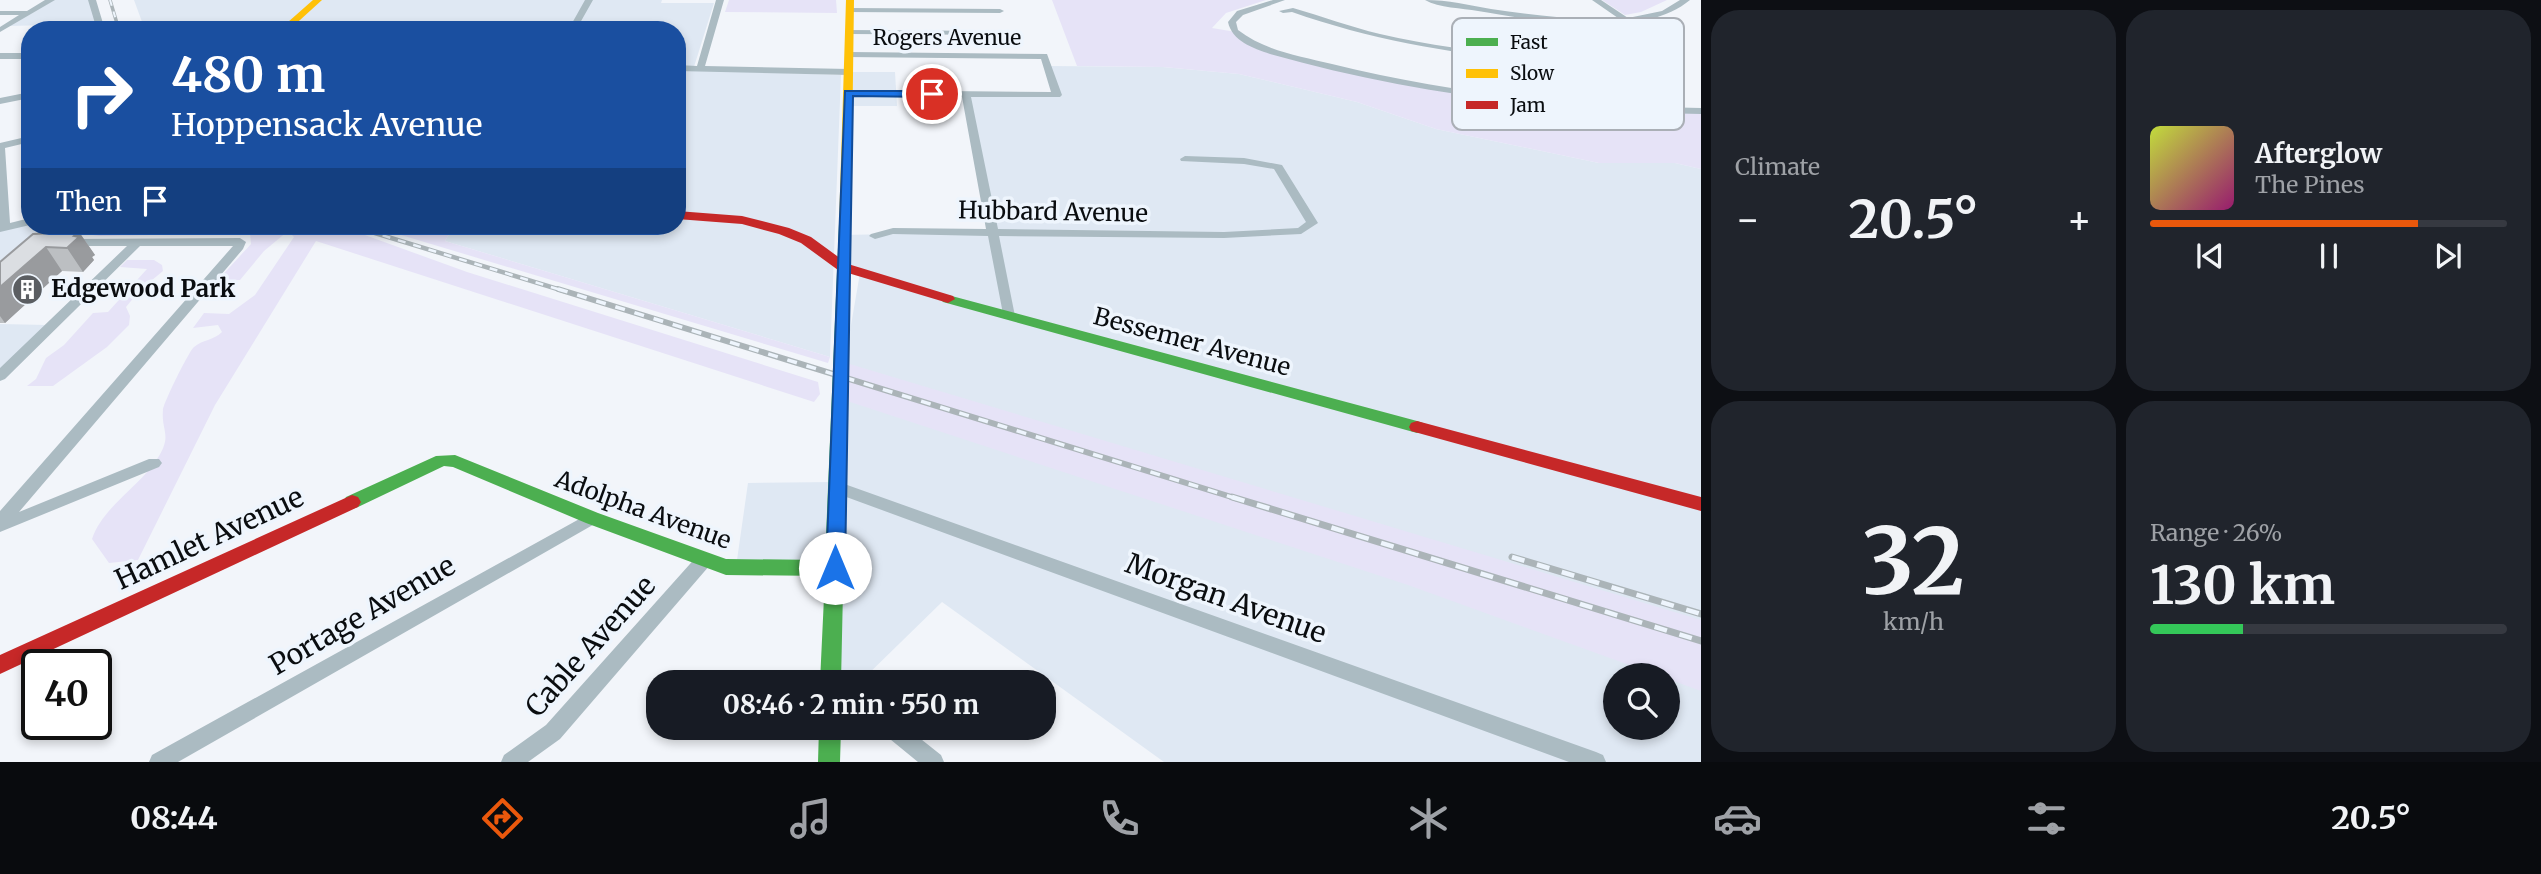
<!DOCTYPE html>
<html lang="en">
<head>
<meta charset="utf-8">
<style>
	:root { --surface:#171b24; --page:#20242c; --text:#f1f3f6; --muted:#9ea1a6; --line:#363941; --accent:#ea580c }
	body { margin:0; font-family:Merriweather,serif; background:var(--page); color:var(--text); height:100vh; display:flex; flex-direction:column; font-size:26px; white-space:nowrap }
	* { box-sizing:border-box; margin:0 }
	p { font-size:23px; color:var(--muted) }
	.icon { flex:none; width:38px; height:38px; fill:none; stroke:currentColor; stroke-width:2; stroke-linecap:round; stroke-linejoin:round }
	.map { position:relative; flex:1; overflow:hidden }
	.details { display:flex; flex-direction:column; gap:10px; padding:10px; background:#0d0f14; width:840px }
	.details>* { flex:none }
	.top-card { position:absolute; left:21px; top:21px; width:665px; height:214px; border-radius:28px; box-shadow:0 4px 10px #0003; background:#1a4fa0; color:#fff; overflow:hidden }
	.buttons { position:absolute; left:1603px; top:663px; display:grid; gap:14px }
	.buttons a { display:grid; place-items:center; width:77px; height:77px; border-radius:50%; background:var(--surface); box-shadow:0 4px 10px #0003; font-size:35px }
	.speed { position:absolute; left:21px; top:649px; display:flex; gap:14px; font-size:35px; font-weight:700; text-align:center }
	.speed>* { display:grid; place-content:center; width:91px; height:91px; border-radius:50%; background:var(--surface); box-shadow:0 4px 10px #0003; line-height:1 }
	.speed .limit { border:4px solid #111; border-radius:10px; background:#fff; color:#111 }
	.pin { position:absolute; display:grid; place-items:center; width:60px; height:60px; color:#fff; margin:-30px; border:4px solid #fff; border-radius:50%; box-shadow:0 2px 7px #0007 }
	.me { position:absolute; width:77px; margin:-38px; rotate:0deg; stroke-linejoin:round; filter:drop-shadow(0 0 5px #0008) }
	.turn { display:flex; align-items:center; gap:24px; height:147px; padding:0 35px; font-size:32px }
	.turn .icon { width:91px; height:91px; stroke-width:2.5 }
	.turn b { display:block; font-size:49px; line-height:60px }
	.then { display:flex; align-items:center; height:66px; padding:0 35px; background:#0003; gap:14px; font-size:26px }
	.big { font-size:52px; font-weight:700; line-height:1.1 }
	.details .widget { flex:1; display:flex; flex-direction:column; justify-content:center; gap:10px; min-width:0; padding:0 24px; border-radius:28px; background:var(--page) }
	.details .dial { align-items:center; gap:0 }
	.dial b { font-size:91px; line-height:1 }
	.song { display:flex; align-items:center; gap:21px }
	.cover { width:84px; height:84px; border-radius:10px; background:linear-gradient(135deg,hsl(70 70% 55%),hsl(320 70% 35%)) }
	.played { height:7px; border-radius:4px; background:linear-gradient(90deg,var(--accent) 75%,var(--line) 75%) }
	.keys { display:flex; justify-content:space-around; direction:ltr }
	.heat { display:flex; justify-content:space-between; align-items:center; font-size:38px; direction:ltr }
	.charge { height:10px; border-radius:5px; background:linear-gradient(90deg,#34c759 26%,var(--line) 0) }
	.details .tiles { flex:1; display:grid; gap:10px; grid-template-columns:repeat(2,1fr) }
	.trip { position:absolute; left:646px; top:670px; width:410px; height:70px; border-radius:28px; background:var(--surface); box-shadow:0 4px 10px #0003; font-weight:700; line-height:70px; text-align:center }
	.menu { display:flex; height:112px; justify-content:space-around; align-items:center; background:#090b0e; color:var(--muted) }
	.menu .icon { width:49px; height:49px }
	.menu .selected { color:var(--accent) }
	.menu b { font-size:32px; color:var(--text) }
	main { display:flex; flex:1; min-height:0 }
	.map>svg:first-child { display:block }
	.built { fill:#dfe8f3; fill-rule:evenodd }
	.green { fill:#e6e3f7 }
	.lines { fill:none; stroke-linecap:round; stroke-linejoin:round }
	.street { fill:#abbbc2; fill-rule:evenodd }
	.fast { fill:#4caf50; fill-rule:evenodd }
	.slow { fill:#ffc107; fill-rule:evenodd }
	.jam { fill:#c62828; fill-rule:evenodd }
	.rail-far3-casing { stroke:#abb4b8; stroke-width:3.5 }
	.rail-far2-casing { stroke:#abb4b8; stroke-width:4.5 }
	.rail-far1-casing { stroke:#abb4b8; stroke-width:6 }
	.rail-casing { stroke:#abb4b8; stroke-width:7 }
	.rail-far3 { stroke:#eef5fd; stroke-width:2; stroke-dasharray:6; stroke-linecap:butt }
	.rail-far2 { stroke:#eef5fd; stroke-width:2.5; stroke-dasharray:8; stroke-linecap:butt }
	.rail-far1 { stroke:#eef5fd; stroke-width:3.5; stroke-dasharray:10; stroke-linecap:butt }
	.rail { stroke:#eef5fd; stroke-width:4.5; stroke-dasharray:13; stroke-linecap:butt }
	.wall { fill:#bcbfc2 }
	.shaded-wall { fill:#999b9e }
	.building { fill:#dbdee2; stroke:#999b9e; stroke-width:2 }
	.route { fill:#1a73e8; stroke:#114b97; stroke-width:2 }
	.labels { text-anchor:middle; stroke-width:7; stroke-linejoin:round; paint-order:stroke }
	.far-street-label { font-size:21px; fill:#0a0d10; stroke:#eef5fd }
	.street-label { font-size:24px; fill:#0a0d10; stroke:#eef5fd }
	.poi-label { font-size:24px; font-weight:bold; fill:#0a0d10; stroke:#eef5fd; text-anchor:start }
	.near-street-label { font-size:28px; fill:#0a0d10; stroke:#eef5fd }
	.key { fill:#eef5fd; stroke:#aaafb6; stroke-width:2 }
	.key-label { font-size:19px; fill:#0a0d10 }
</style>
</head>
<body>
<main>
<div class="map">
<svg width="1701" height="762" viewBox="0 0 1701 762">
	<rect width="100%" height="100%" fill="#f2f5fa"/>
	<!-- built -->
	<path class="built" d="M 51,0 L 92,0 L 101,30 L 52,30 L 53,25 L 7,26 Z
		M 134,0 L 662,0 L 661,3 L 714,3 L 693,70 L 841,75 L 830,357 L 445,241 L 454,226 L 677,226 L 677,30 L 145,30 Z
		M 1048,66 L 1163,67 L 1239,74 L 1357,102 L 1436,129 L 1599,163 L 1675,163 L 1701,169 L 1701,762 L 1164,762 L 942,602 L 860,682 L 835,682 L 831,679 L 835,568 L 736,567 L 748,483 L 836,482 L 842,377 L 860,273 L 843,267 L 843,235 L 992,232 L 966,94 L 1057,95 ZM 1615,676 L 1668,676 L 1668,728 L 1615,728 Z
		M 849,72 L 895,72 L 897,106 L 848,106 Z
		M 30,223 L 30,226 L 45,226 L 0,265 L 0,231 Z
		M 0,324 L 47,325 L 0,370 Z"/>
	<!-- green -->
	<path class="green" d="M 729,0 L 836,0 L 837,13 L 725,12 Z
		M 1052,0 L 1266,0 L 1226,13 L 1212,28 L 1236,32 L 1258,47 L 1345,71 L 1515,100 L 1701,111 L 1701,169 L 1675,163 L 1599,163 L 1436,129 L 1357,102 L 1239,74 L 1163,67 L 1077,66 Z
		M 1602,0 L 1667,0 L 1641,12 L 1625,15 Z
		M 85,226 L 340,226 L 467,272 L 818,382 L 820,394 L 814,402 L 316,241 L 215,405 L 138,560 L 109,563 L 92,539 C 103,506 141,486 159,456 C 172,435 161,430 163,410 C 163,404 189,351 194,347 C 202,340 214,340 222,332 L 218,325 L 193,328 L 204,313 L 229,314 L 255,295 L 294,237 L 288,231 L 264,251 L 240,280 L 217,281 L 251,244 L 250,233 L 100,236 L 76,233 Z
		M 371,226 L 454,226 L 445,241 L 830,357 L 828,363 Z
		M 127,260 L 154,260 L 162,265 L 163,271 L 140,290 L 126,307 L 130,316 L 129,325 L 107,347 L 53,386 L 27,386 L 36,379 L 46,358 L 64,345 L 93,313 L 108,312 L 147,269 L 120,267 Z
		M 843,362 L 1701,620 L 1701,691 L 1668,679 L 1668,676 L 1657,675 L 1408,585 L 841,399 Z"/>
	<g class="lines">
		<!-- street -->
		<path class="street" d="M 45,0 L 55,0 L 0,32 L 0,27 L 19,15 L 0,15 L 0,11 L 27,11 Z
			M 88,0 L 96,0 L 105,30 L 97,30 Z
			M 585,0 L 593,0 L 576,30 L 287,28 L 283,26 L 287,24 L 571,25 Z
			M 716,0 L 724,0 L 705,66 L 849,69 L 853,72 L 849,75 L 677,71 L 677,65 L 697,66 Z
			M 1273,0 L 1285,0 L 1243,15 L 1236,22 L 1238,30 C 1265,51 1300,56 1332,64 C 1453,94 1576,106 1701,108 L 1701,114 C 1555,111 1411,94 1270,54 C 1253,48 1232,41 1228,22 L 1237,11 Z
			M 1425,0 C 1448,0 1469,5 1491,9 C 1533,15 1575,21 1618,18 L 1592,0 L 1601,0 L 1628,18 L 1662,11 L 1680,0 L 1690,0 C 1641,41 1537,21 1478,11 C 1462,8 1439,8 1425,0 Z
			M 850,8 L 1000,9 L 1004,11 L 1000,13 L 847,12 L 847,8 Z
			M 1293,8 C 1322,16 1350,27 1380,34 C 1466,54 1553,59 1641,61 L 1645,64 L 1641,67 C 1522,63 1406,52 1292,12 L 1283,13 L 1279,11 Z
			M 847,30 L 1006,31 L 1010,33 L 1006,35 L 850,34 L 847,34 Z
			M 850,52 L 1047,54 L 1062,95 L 1060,97 L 971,97 L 998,229 L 1224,232 L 1298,228 L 1306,222 L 1274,169 L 1244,164 L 1181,161 L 1180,159 L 1185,156 L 1244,158 L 1282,165 L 1318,223 L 1301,234 L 1224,238 L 999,236 L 1015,316 L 1014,319 L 1004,319 L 988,236 L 893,234 L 875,239 L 869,236 L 871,234 L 893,228 L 986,229 L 962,97 L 848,96 L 843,93 L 848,90 L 1051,92 L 1041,59 L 847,57 L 846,55 Z
			M 0,53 L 30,53 L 30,59 L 0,59 Z
			M 30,92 L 30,98 L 0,104 L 0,98 Z
			M 30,136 L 30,142 L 5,148 L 10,223 L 30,218 L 30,225 L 0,232 L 0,143 Z
			M 67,226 L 80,226 L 66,239 L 240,238 L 246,242 L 243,249 L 19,512 L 149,459 L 159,459 L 162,463 L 159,467 L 0,532 L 0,511 L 233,246 L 140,246 L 5,379 L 0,381 L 0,368 L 127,246 L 68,246 L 62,242 L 56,246 L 52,244 L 52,240 Z
			M 836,481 L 1596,752 L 1603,755 L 1606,762 L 1569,762 L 830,491 L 828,487 L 830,483 Z
			M 592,512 L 598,514 L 600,518 L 598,522 L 178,762 L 149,762 L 152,755 Z
			M 704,553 L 710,555 L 712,560 L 710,565 L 560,739 L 528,762 L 501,762 L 504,755 L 546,725 L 698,555 Z
			M 882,728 L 907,728 L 941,755 L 944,762 L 918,762 L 885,735 Z"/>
		<!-- fast -->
		<path class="fast" d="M 845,220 L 851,224 L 841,682 L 820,682 L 825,576 L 726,575 L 586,523 L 453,467 L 444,466 L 358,507 L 352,509 L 346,507 L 343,502 L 346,497 L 436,456 L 455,455 L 598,513 L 726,559 L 825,560 L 839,224 Z
			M 948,295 L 1417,421 L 1423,423 L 1425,427 L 1423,431 L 1417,433 L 943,302 L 941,299 Z
			M 819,728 L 841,728 L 840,762 L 818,762 Z"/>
		<!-- slow -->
		<path class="slow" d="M 313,0 L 322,0 L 289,30 L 279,30 Z
			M 846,0 L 854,0 L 851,224 L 845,228 L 839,224 Z"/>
		<!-- jam -->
		<path class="jam" d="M 677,211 L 742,216 L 789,228 L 811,237 L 848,264 L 953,296 L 955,299 L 948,303 L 838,270 L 801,243 L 779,234 L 742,224 L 677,219 Z
			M 49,226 L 62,226 L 5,277 L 0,278 L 0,267 Z
			M 1417,421 L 1701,497 L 1701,511 L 1411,431 L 1409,427 L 1411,423 Z
			M 352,495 L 358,497 L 361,502 L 358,507 L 0,674 L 0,655 Z"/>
		<defs>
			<path id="rail-far3" d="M 110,0 L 119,30"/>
			<path id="rail-far2" d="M 352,226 L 564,291"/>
			<path id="rail-far1" d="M 558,289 L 1238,499"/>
			<path id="rail" d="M 1232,497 L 1701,641
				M 1512,557 L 1701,614"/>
		</defs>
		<!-- rail-far3 casing -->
		<use href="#rail-far3" class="rail-far3-casing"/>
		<!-- rail-far2 casing -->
		<use href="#rail-far2" class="rail-far2-casing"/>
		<!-- rail-far1 casing -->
		<use href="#rail-far1" class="rail-far1-casing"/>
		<!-- rail casing -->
		<use href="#rail" class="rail-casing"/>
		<!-- rail-far3 -->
		<use href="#rail-far3" class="rail-far3"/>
		<!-- rail-far2 -->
		<use href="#rail-far2" class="rail-far2"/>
		<!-- rail-far1 -->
		<use href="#rail-far1" class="rail-far1"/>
		<!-- rail -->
		<use href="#rail" class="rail"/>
	</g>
	<!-- wall -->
	<path class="wall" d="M 79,232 L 95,255 L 92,257 L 94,260 L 83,272 L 62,271 L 5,323 L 0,323 L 0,262 Z"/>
	<!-- shaded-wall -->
	<path class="shaded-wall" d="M 79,232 L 95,255 L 92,257 L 94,260 L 83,272 L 67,248 L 74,236 Z
		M 46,247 L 62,271 L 5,323 L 0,316 L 0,287 Z"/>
	<!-- building -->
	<path class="building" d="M 79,232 L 74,236 L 79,237 L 67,248 L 46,247 L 0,287 L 0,262 L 33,234 Z"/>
	<!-- route -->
	<path class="route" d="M 845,91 L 932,91 L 937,94 L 932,97 L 853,96 L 845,568 L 842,574 L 835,576 L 829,574 L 826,568 Z"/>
	<!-- icons -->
	<defs>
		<symbol id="building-disc" viewBox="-11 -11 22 22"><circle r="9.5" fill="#5b5e62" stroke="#eef5fd"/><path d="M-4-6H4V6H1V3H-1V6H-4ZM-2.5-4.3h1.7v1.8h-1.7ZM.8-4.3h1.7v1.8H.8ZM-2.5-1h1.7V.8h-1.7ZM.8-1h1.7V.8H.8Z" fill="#fff"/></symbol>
	</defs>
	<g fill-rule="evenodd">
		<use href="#building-disc" x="10" y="272" width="35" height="35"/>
	</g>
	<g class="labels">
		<!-- far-street labels -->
		<g class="far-street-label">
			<text x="947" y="45">Rogers Avenue</text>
		</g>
		<!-- street labels -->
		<g class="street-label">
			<text transform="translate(1053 212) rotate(1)" y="8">Hubbard Avenue</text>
			<text transform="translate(1192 342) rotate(15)" y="8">Bessemer Avenue</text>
			<text transform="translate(643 510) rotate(20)" y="8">Adolpha Avenue</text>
		</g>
		<!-- poi labels -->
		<g class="poi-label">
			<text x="51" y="297">Edgewood Park</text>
		</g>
		<!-- near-street labels -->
		<g class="near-street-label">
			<text transform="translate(209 538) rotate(-25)" y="10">Hamlet Avenue</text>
			<text transform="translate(1226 598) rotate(20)" y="10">Morgan Avenue</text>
			<text transform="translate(362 615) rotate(-30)" y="10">Portage Avenue</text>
			<text transform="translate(590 646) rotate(-48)" y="10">Cable Avenue</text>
		</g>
	</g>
	<!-- legend -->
	<rect x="1452" y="18" width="232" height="112" rx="10" class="key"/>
	<rect x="1466" y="38" width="32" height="8" fill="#4caf50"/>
	<rect x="1466" y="69" width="32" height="9" fill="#ffc107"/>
	<rect x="1466" y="101" width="32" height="8" fill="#c62828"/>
	<g class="key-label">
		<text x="1510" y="49">Fast</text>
		<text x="1510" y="80">Slow</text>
		<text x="1510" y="112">Jam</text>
	</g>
</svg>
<div class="buttons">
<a><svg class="icon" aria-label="search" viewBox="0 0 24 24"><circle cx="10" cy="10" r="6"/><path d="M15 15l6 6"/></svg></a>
</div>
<div class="speed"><div class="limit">40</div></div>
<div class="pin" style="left:932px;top:94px;background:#d93025"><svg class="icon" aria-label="arrive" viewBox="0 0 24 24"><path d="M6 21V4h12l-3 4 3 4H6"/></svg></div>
<svg class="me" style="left:835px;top:568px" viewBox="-20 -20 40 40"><circle r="19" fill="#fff"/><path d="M0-13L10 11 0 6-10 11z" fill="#1a73e8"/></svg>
<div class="trip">08:46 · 2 min · 550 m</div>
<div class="top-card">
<div class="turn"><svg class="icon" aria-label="right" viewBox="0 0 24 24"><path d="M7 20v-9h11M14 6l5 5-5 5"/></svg><div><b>480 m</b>Hoppensack Avenue</div></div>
<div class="then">Then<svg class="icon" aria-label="arrive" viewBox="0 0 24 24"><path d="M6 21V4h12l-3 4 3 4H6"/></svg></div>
</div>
</div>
<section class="details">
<div class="tiles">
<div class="widget"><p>Climate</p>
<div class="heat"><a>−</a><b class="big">20.5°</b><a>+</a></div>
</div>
<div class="widget">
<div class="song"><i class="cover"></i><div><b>Afterglow</b><p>The Pines</p></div></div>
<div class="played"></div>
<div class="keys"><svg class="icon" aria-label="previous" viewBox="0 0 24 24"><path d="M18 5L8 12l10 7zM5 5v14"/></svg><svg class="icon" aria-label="pause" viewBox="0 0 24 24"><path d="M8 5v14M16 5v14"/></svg><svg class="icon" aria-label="next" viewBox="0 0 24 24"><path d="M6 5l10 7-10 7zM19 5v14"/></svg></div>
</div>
<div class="widget dial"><b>32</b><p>km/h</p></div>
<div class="widget"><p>Range · 26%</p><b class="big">130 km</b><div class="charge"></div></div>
</div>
</section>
</main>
<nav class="menu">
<b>08:44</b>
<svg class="icon selected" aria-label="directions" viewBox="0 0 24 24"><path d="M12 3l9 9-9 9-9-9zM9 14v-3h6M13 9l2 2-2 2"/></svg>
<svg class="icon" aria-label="music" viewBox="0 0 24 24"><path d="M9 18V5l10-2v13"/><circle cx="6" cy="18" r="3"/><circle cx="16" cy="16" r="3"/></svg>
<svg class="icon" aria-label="phone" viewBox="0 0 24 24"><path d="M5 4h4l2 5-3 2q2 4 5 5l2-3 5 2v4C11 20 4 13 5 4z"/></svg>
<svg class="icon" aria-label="climate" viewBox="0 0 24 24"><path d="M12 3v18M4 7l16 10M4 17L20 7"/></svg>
<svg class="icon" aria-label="car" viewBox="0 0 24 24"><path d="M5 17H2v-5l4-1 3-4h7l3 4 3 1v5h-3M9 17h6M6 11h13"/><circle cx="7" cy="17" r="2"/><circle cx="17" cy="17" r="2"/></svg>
<svg class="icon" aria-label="filters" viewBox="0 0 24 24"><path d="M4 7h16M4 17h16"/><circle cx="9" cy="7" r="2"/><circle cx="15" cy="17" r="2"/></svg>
<b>20.5°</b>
</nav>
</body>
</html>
